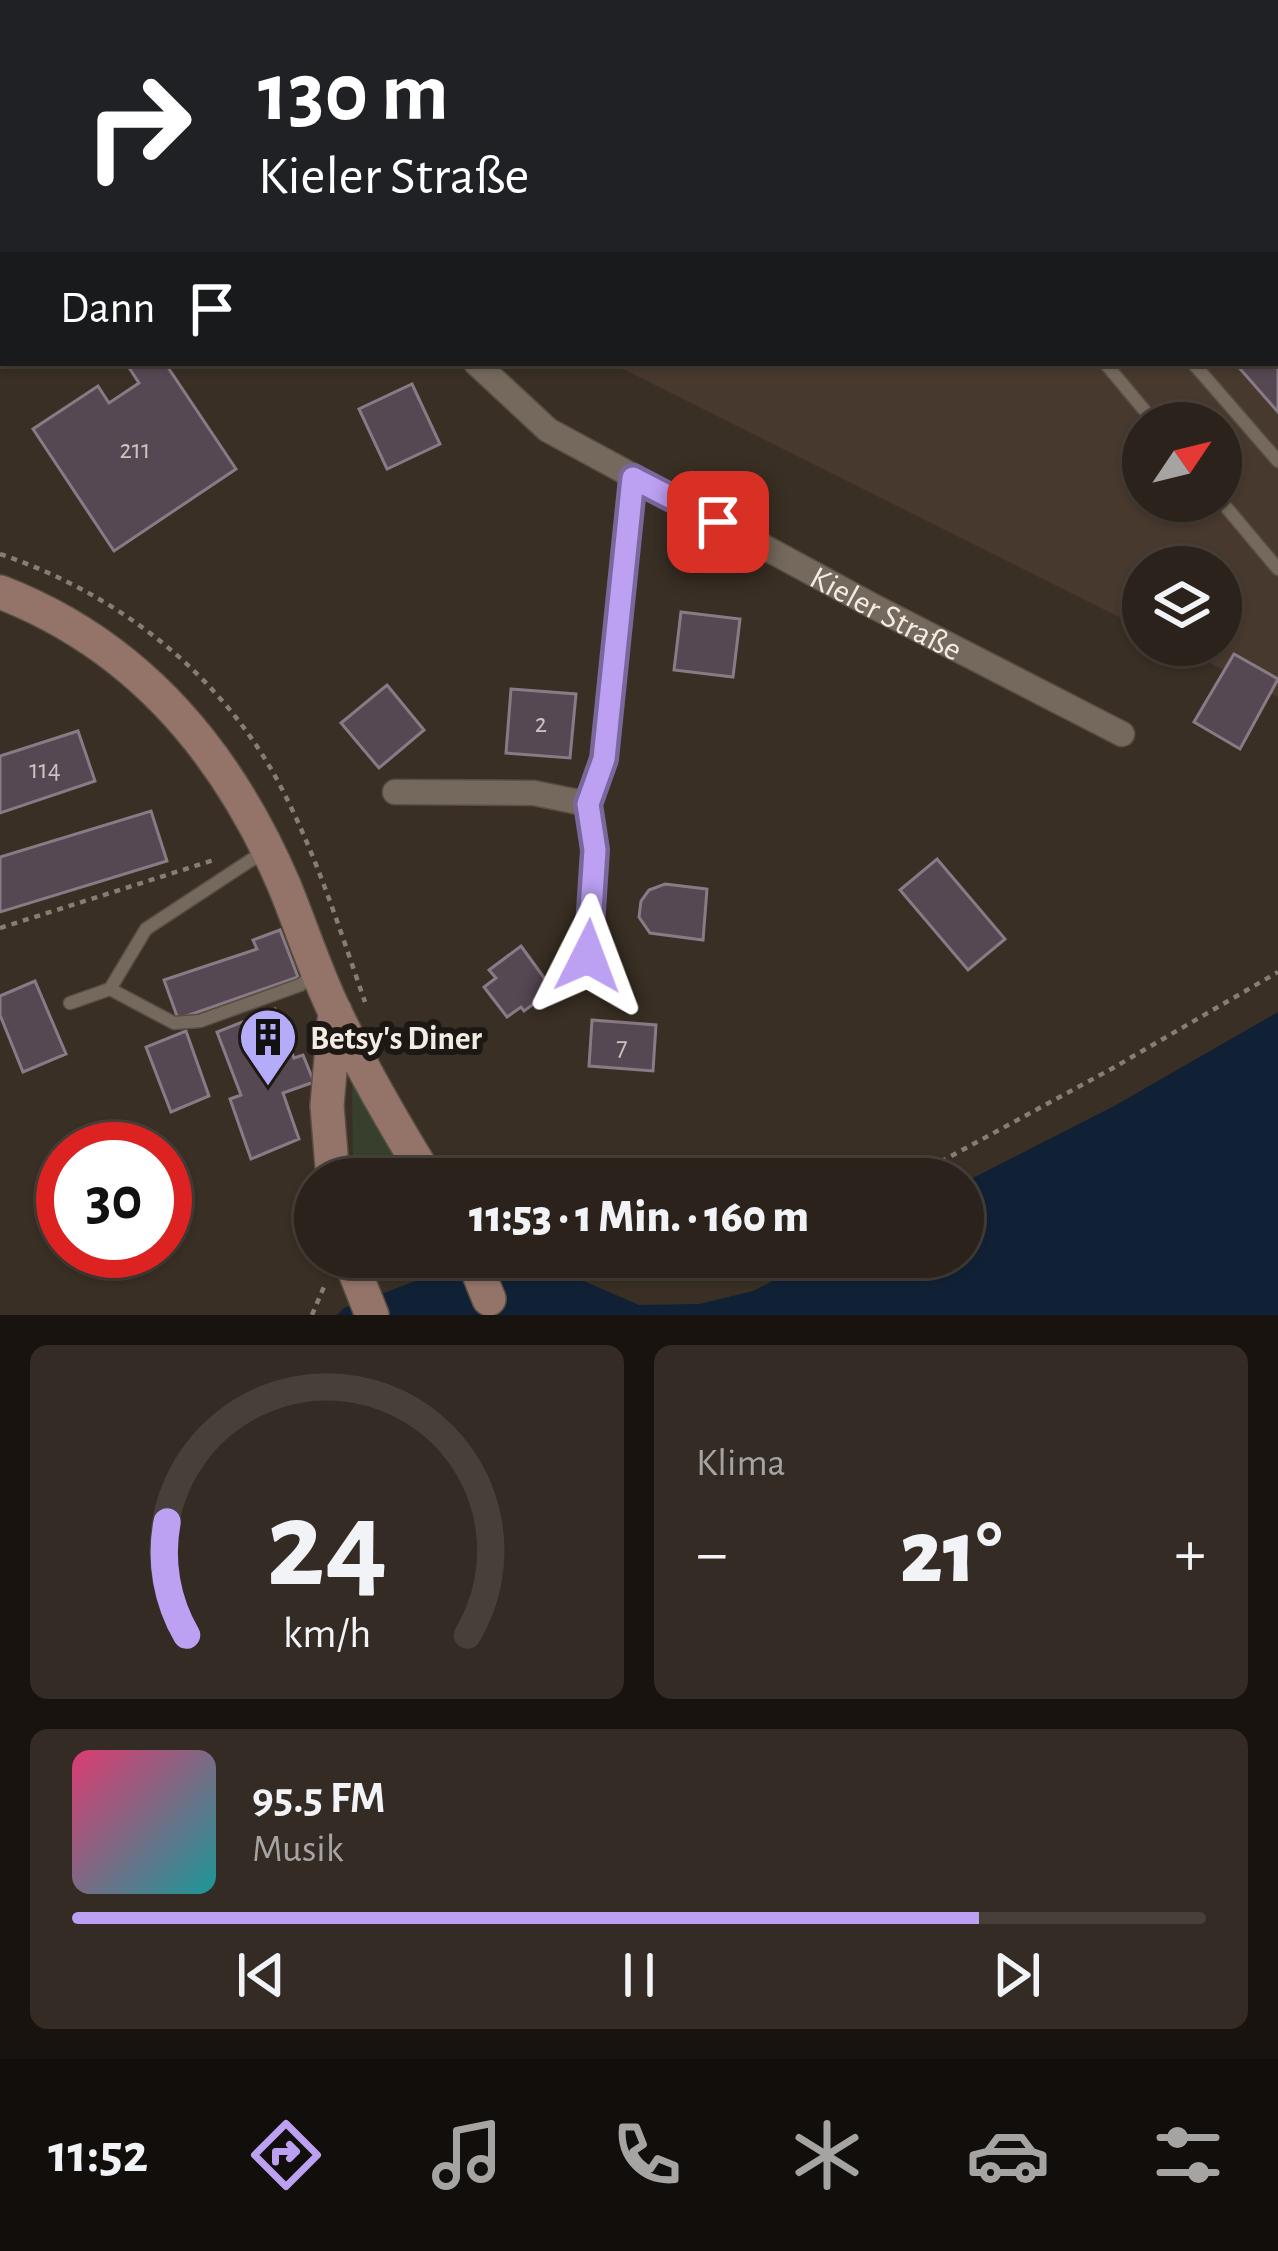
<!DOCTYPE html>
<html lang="de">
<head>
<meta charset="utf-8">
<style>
	:root { --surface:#2b231b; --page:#332b24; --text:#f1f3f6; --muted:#a6a4a3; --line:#47403a; --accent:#bca0f2 }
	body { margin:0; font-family:"Alegreya Sans",sans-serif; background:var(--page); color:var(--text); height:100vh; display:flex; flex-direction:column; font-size:45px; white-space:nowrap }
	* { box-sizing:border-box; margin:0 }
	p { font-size:39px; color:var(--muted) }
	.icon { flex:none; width:66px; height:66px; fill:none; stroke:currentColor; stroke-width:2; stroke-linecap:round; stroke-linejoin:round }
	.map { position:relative; height:1315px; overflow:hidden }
	.drawer { display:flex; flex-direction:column; gap:30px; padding:30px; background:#18130f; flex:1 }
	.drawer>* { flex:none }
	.guide { position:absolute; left:0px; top:0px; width:1278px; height:366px; box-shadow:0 3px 9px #0004,0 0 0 3px var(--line); background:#202124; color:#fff; overflow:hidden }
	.needle { width:78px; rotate:55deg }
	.fabs { position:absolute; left:1122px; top:402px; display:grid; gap:24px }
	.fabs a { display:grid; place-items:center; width:120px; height:120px; border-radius:50%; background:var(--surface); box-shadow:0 3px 9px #0004,0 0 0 3px var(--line); font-size:60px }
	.speed { position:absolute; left:36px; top:1122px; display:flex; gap:24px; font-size:60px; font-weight:700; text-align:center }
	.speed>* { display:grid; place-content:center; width:156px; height:156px; border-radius:50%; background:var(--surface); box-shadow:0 3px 9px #0004,0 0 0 3px var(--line); line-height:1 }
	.speed .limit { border:18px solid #d22; background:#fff; color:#111 }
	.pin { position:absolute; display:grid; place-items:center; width:102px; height:102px; color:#fff; margin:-51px; border-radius:24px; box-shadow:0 6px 18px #0006 }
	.me { position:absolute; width:132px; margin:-66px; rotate:3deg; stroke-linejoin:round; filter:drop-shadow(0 0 9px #0008) }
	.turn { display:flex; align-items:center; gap:42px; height:252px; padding:0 60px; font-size:54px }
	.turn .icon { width:156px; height:156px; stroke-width:2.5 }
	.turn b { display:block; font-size:84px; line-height:102px }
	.then { display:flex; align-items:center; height:114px; padding:0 60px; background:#0003; gap:24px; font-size:45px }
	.big { font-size:90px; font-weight:800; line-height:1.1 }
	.drawer .widget { flex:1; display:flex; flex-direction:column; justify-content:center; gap:18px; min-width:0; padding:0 42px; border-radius:18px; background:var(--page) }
	.drawer .dial { align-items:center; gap:0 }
	.dial svg { height:312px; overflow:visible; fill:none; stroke:var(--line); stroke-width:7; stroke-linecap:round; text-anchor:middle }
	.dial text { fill:var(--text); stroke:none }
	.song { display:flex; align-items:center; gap:36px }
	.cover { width:144px; height:144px; border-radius:18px; background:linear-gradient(135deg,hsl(340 70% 55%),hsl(180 70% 35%)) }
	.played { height:12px; border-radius:6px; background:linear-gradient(90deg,var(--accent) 80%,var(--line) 80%) }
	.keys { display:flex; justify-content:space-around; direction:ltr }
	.heat { display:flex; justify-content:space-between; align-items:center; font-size:66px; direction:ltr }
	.drawer .tiles { flex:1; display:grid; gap:30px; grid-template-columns:1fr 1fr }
	.widget:last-child { grid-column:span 2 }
	.trip { position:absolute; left:294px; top:1158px; width:690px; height:120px; border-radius:60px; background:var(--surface); box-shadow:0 3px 9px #0004,0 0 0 3px var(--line); font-weight:800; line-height:120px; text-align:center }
	.menu { display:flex; height:192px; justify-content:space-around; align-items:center; background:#110e0b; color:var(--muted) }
	.menu .icon { width:84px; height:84px }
	.menu .active { color:var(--accent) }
	.menu b { font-size:54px; color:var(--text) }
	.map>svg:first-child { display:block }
	.industrial { fill:#48392e; fill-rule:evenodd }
	.green { fill:#36402d }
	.water { fill:#112135 }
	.building { fill:#564853; stroke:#897b86; stroke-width:3 }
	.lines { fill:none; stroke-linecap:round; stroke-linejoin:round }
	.lane-casing { stroke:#574e44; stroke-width:15 }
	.street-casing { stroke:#574e44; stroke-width:27 }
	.secondary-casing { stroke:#574e44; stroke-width:36 }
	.path { stroke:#867d74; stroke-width:4.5; stroke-dasharray:6 6; stroke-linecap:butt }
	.lane { stroke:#74695c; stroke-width:12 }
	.street { stroke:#74695c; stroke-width:24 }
	.secondary { stroke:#947469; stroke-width:33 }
	.route-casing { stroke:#7a689d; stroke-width:30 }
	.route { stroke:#bca0f2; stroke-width:21 }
	.labels { text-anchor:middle; stroke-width:12; stroke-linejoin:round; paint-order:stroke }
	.number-label { font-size:27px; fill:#cbc3c0 }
	.street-label { font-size:33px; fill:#f2ece4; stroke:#1d1813 }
	.poi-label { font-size:33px; font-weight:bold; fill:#f2ece4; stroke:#1d1813; text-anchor:start }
</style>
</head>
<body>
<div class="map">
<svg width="1278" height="1315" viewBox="0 0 1278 1315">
	<rect width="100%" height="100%" fill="#392f24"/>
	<!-- industrial -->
	<path class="industrial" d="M 256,0 L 1278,0 L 1278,697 L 1174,645 L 1221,645 L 1221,567 L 1143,567 L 1143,629 L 611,363 L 1275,363 L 1275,3 ZM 1143,423 L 1221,423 L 1221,501 L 1143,501 Z"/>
	<!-- green -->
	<path class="green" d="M 352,1070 L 403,1168 L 396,1179 L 360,1179 L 353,1168 Z"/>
	<!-- water -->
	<path class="water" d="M 1278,1012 L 1278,1315 L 337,1315 L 344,1308 L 479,1257 L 528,1257 L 639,1305 L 699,1304 L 753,1291 L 820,1257 L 963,1257 L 963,1183 L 1116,1105 Z"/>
	<!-- building -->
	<path class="building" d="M 1010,0 L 1278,0 L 1278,30 L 1275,32 L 1275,3 Z
		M 1278,141 L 1278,412 L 1235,363 L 1275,363 Z
		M 126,363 L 165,363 L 236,469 L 114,551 L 33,429 L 98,386 L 109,403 L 139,383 Z
		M 412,384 L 440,444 L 387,469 L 359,409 Z
		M 681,612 L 740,619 L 733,677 L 674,670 Z
		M 1234,654 L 1278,679 L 1240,749 L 1194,722 Z
		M 387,685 L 424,730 L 379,768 L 341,723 Z
		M 511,689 L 576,694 L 570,758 L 506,753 Z
		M 78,731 L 95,781 L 0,813 L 0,756 Z
		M 151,811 L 167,861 L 0,912 L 0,857 Z
		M 937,859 L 1005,939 L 968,970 L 900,890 Z
		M 665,884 L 707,889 L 703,940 L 650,933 L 639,917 L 641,901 L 649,890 Z
		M 280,930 L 298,977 L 178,1019 L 164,980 L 257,949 L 253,940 Z
		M 521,946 L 553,990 L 524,1011 L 521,1007 L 507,1017 L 484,987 L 496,978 L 489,970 Z
		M 35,981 L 66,1054 L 23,1072 L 0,1015 L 0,996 Z
		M 275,1009 L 294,1058 L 303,1055 L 314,1082 L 283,1093 L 299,1139 L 251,1159 L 230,1099 L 241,1095 L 217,1032 Z
		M 592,1020 L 656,1025 L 653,1071 L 589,1066 Z
		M 186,1031 L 209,1096 L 171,1112 L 146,1047 Z"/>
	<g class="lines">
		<defs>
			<path id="lane" d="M 799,0 L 802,3
				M 982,0 L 983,3
				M 1105,363 L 1155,423
				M 1193,363 L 1278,461
				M 1221,501 L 1278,569
				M 110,989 L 174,1023 L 200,1021 L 300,985 L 313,976
				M 70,1003 L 110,989 L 146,929 L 251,860 L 269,854"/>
			<g id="street">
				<path d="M 200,0 L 202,3"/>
				<path id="s1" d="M 476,363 L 548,430 L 873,606 L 1122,734"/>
				<path d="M 395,792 L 534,793 L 588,804"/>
				<path d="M 588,956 L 595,850 L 588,804 L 604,759 L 633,478"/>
			</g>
			<path id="secondary" d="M 0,592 C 137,645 227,752 284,885 C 301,926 315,971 335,1012 C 362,1068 395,1126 428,1179
				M 333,1179 L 327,1106 L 335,1011
				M 349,1257 L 372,1315
				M 472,1257 L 489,1299"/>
		</defs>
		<!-- lane casing -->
		<use href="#lane" class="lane-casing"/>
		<!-- street casing -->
		<use href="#street" class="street-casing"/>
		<!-- secondary casing -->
		<use href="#secondary" class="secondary-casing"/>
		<!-- path -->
		<path class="path" d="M 0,346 L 3,344
			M 92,363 L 96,368
			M 0,554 C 122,595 229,680 286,797 C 319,863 341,933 365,1002
			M 0,928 L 217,859
			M 909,1179 L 1113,1068 L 1278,972
			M 593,1257 C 651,1279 693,1285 750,1257
			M 312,1315 L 326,1282"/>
		<!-- lane -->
		<use href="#lane" class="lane"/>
		<!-- street -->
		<use href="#street" class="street"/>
		<!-- secondary -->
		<use href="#secondary" class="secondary"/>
	</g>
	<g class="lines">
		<defs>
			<path id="route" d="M 588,956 L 595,850 L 588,804 L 604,759 L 633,478 L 718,522"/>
		</defs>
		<!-- route casing -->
		<use href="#route" class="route-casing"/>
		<!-- route -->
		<use href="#route" class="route"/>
	</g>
	<!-- icons -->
	<defs>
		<symbol id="building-pin" viewBox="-11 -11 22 30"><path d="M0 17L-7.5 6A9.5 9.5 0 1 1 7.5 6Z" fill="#b4acf9" stroke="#1d1813"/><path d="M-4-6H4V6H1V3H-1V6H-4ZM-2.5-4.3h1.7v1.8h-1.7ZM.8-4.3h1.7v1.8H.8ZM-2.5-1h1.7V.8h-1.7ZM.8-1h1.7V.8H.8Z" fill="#111"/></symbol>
	</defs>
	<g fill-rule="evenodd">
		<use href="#building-pin" x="235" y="1004" width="66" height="90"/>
	</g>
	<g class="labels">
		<!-- number labels -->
		<g class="number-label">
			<text x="135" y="458">211</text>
			<text x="541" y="732">2</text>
			<text x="45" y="778">114</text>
			<text x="622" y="1055">7</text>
		</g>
		<!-- street labels -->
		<g class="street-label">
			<text dy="12" stroke="none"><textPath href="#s1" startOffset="483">Kieler Straße</textPath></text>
		</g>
		<!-- poi labels -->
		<g class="poi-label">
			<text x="310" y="1049">Betsy's Diner</text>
		</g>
	</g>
</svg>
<div class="fabs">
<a><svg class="needle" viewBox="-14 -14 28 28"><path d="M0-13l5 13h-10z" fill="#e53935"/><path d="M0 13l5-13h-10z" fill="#a6a4a3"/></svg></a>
<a><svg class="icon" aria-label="layers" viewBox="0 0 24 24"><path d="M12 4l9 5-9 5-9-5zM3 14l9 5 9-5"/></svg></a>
</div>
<div class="speed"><div class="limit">30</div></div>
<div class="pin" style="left:718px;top:522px;background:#d93025"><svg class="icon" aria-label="arrive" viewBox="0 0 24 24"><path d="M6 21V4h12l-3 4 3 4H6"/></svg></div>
<svg class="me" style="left:588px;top:956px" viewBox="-20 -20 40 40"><path d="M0-17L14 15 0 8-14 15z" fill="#bca0f2" stroke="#fff" stroke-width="4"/></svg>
<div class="trip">11:53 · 1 Min. · 160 m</div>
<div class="guide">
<div class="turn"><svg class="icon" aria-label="right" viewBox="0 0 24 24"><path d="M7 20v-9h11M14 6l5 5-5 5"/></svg><div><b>130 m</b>Kieler Straße</div></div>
<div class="then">Dann<svg class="icon" aria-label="arrive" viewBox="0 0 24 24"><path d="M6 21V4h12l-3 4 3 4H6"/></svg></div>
</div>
</div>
<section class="drawer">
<div class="tiles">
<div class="widget dial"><svg viewBox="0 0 100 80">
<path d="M14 69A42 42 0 1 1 86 69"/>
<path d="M14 69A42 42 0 0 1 9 40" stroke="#bca0f2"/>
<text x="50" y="56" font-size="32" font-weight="700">24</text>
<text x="50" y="72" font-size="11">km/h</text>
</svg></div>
<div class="widget"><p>Klima</p>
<div class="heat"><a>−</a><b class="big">21°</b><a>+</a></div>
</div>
<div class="widget">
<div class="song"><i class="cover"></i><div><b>95.5 FM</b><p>Musik</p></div></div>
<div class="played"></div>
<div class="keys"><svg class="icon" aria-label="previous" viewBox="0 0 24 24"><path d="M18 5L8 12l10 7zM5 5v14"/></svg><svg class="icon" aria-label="pause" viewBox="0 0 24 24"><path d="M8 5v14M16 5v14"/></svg><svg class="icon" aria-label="next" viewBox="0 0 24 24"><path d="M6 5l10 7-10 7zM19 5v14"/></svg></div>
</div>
</div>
</section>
<nav class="menu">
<b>11:52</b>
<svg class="icon active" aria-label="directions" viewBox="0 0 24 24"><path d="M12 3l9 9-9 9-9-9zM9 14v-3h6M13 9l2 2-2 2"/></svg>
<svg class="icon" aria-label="music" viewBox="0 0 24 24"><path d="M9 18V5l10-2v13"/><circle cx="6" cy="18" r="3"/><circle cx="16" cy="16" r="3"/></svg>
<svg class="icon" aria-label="phone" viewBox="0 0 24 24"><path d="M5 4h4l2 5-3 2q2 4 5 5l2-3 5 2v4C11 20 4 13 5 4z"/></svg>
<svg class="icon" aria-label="climate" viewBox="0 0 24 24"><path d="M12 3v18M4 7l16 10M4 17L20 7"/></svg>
<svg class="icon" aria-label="car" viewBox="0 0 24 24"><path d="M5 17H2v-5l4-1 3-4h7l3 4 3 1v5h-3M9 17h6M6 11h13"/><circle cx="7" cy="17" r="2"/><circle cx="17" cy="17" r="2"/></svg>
<svg class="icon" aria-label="filters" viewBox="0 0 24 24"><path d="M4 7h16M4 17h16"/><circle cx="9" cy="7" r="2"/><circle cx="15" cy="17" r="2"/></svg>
</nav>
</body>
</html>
